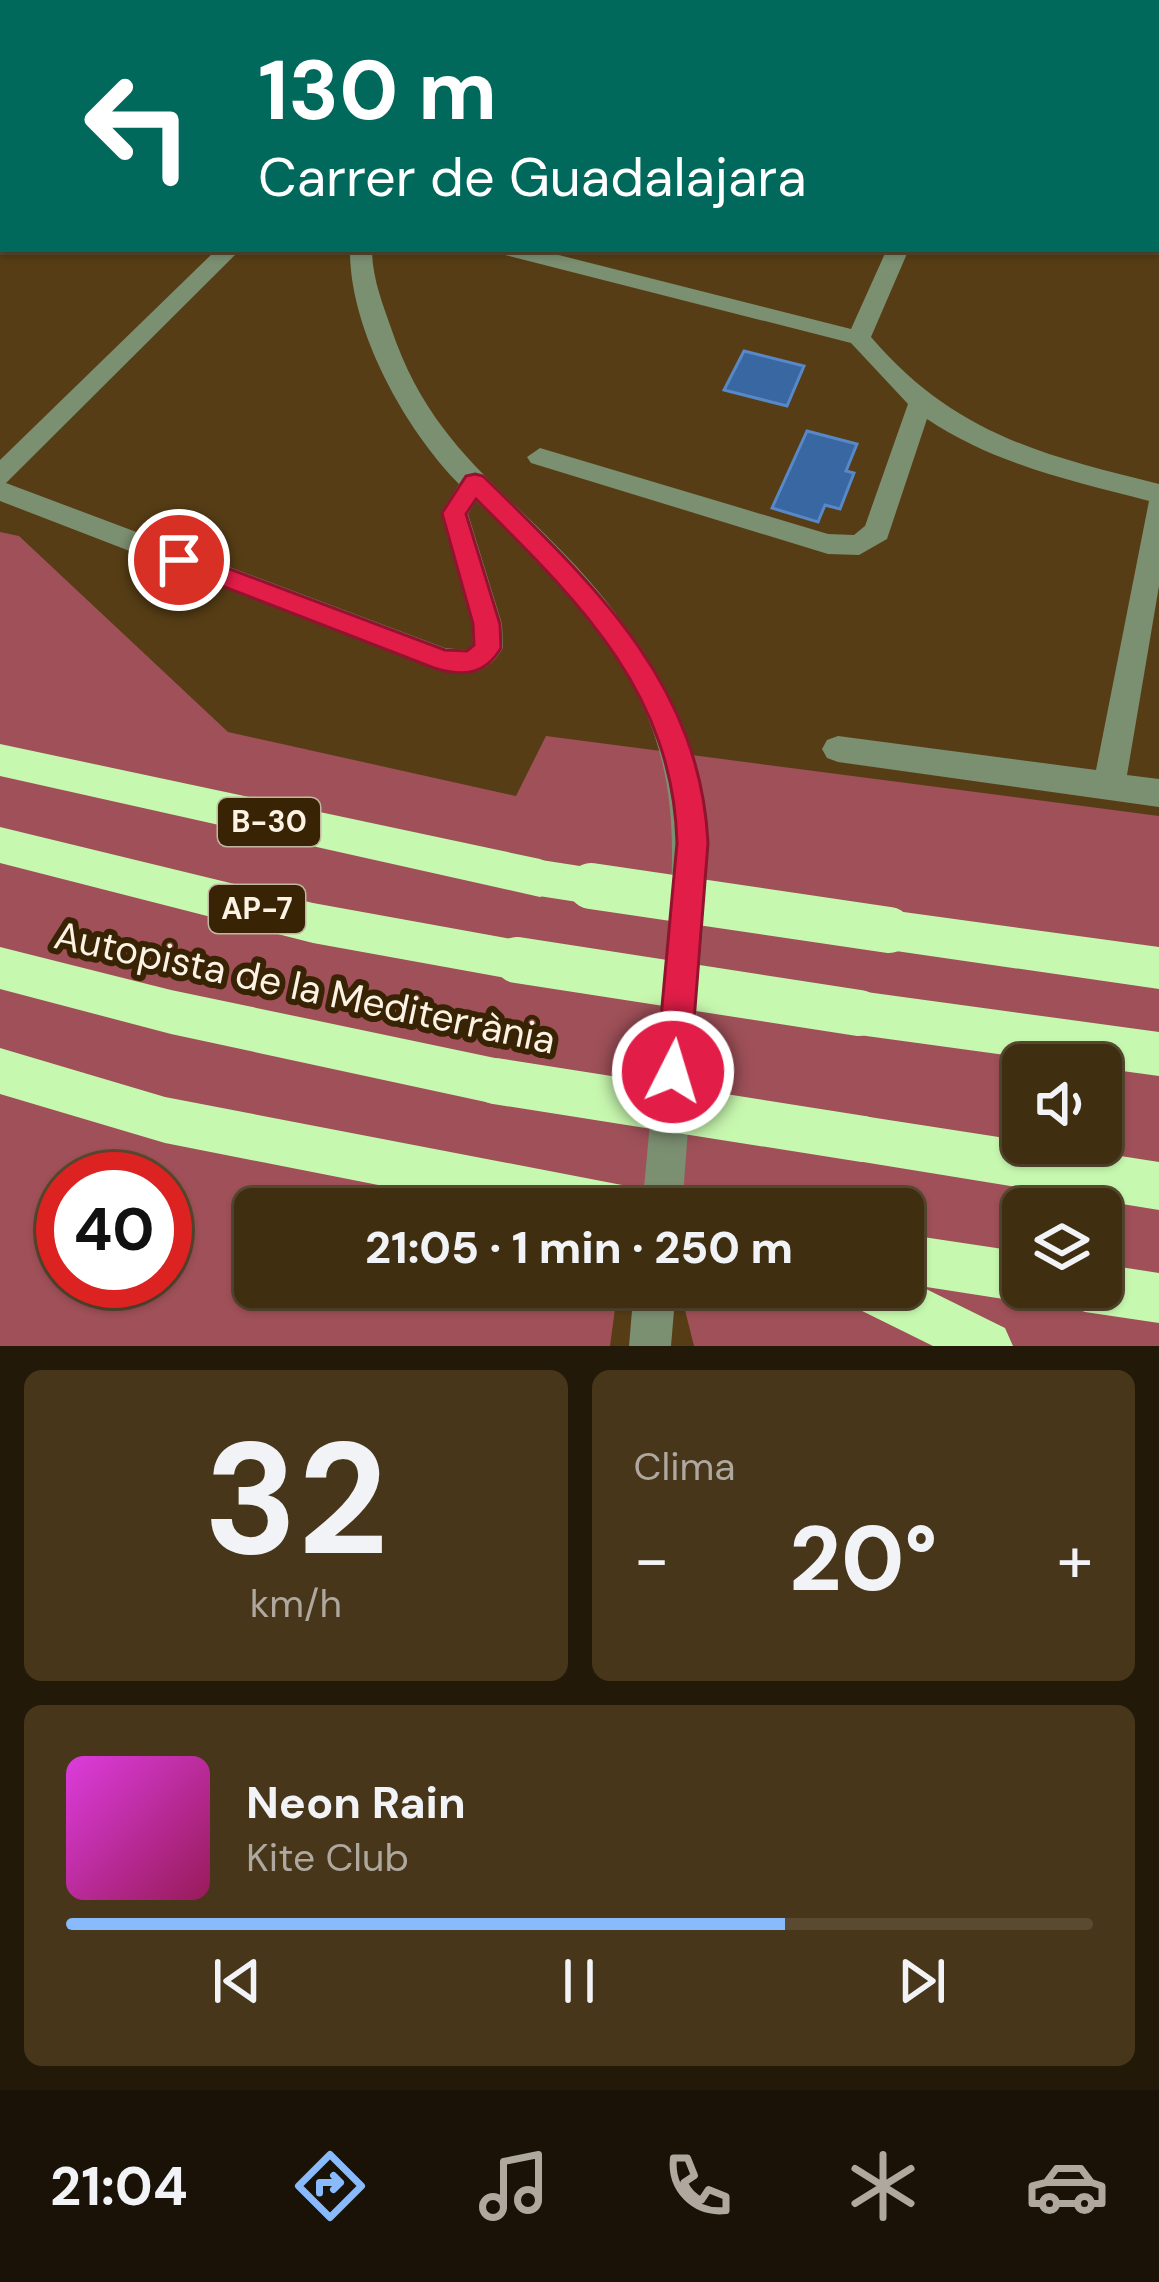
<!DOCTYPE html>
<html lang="es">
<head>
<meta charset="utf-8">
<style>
	:root { --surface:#402e10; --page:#473619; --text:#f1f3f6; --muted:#aea89f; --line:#594a30; --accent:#88bafc }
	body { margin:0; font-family:"DM Sans",sans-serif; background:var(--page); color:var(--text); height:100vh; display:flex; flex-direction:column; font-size:45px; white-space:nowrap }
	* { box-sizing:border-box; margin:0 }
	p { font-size:39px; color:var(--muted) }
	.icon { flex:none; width:66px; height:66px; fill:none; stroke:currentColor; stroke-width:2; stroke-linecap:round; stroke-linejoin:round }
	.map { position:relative; height:1346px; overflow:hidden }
	.drawer { display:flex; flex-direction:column; gap:24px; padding:24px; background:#231909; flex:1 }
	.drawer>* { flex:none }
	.top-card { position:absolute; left:0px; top:0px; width:1161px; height:252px; box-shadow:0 3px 9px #0004,0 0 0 3px var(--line); background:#00695c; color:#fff; overflow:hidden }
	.tools { position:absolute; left:1002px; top:1044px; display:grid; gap:24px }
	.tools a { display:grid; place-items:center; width:120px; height:120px; border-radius:18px; background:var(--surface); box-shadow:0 3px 9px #0004,0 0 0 3px var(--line); font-size:60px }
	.speed { position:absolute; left:36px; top:1152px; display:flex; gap:24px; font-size:60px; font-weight:700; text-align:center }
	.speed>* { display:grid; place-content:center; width:156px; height:156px; border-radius:50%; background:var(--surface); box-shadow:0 3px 9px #0004,0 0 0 3px var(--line); line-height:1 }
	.speed .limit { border:18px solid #d22; background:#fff; color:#111 }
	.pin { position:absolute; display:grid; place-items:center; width:102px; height:102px; color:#fff; margin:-51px; border:6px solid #fff; border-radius:50%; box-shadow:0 3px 12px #0007 }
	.me { position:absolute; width:132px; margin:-66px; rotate:5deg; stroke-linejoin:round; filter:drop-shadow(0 0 9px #0008) }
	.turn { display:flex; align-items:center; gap:42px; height:252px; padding:0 60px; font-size:54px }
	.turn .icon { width:156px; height:156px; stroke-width:2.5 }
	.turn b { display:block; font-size:84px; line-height:102px }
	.big { font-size:90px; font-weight:800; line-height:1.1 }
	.drawer .card { flex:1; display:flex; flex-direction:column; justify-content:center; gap:18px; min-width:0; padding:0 42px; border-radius:18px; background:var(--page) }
	.drawer .dial { align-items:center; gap:0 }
	.dial b { font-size:156px; line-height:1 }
	.song { display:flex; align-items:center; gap:36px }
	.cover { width:144px; height:144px; border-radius:18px; background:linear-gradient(135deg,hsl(300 70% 55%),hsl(330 70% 35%)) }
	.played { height:12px; border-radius:6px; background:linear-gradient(90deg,var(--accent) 70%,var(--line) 70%) }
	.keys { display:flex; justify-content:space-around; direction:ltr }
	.heat { display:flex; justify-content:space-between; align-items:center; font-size:66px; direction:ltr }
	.drawer .tiles { flex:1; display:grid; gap:24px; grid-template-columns:1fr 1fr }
	.card:last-child { grid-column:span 2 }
	.trip { position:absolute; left:234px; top:1188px; width:690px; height:120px; border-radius:18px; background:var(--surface); box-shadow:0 3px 9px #0004,0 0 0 3px var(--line); font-weight:800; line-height:120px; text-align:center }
	.tab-bar { display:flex; height:192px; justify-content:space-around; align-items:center; background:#1a1206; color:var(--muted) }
	.tab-bar .icon { width:84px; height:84px }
	.tab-bar .selected { color:var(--accent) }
	.tab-bar b { font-size:54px; color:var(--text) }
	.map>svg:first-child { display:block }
	.green { fill:#9f5058; fill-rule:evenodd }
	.building { fill:#3867a2; stroke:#5888c7; stroke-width:3 }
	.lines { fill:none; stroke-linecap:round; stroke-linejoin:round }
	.minor { fill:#7b8f71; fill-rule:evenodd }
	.highway { fill:#c7f8af; fill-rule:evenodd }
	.highway-bridge-far1 { stroke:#c7f8af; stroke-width:36 }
	.highway-bridge { stroke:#c7f8af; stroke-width:46 }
	.route { fill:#e11d48; stroke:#92132f; stroke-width:3 }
	.labels { text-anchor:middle; stroke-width:12; stroke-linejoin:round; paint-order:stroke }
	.shield { fill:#382404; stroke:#c2b5a2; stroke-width:3 }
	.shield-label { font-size:30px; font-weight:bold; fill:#fdf3e5 }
	.near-street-label { font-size:39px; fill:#fdf3e5; stroke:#382404 }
</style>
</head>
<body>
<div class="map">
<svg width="1159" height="1346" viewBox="0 0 1159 1346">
	<rect width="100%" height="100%" fill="#563d15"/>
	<!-- green -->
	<path class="green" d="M 0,532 L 19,536 L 228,732 L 516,796 L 546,736 L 1159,816 L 1159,1346 L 694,1346 L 684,1306 L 617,1294 L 610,1346 L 0,1346 ZM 1023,1065 L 1101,1065 L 1101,1143 L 1023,1143 ZM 63,1179 L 165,1179 L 165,1281 L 63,1281 ZM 255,1209 L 903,1209 L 903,1287 L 255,1287 ZM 1023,1209 L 1101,1209 L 1101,1287 L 1023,1287 Z"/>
	<!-- building -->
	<path class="building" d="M 744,351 L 804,366 L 787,406 L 724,390 Z
		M 807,431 L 857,444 L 846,471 L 854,473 L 840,509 L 825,505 L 818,522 L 772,508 Z"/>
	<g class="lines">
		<!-- minor -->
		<path class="minor" d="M 227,0 L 247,0 L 225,3 Z
			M 465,0 L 484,0 L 463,3 Z
			M 626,0 L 658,0 L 660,3 L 628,3 Z
			M 997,0 L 1015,0 L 996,3 Z
			M 1158,93 L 1159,93 L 1159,105 L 1158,105 Z
			M 0,110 L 3,111 L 3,123 L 0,122 Z
			M 3,178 L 3,191 L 0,192 L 0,179 Z
			M 1158,238 L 1159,252 L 1150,250 L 1158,249 Z
			M 217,249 L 241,249 L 6,483 L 445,648 L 467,650 L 473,644 L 472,624 L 441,513 L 459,484 C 405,429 349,329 350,249 L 372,249 C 372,277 382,302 391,328 C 434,456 516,493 597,590 C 636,637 668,689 690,746 C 718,822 704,902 699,981 C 693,1057 688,1133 682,1209 L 642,1209 C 649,1136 655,1064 662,991 C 671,895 685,805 646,713 C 610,630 541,562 476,501 L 468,514 L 502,624 L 503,648 C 487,676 462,678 433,668 L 0,501 L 0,460 Z
			M 498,249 L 535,249 L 851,329 L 887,249 L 909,249 L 871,337 C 953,433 1041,455 1159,484 L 1159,586 L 1127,775 L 1159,779 L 1159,807 L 838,762 L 827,758 L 822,749 L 827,740 L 838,736 L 1096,770 L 1149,501 C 1072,481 994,464 927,419 L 887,539 L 859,555 L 828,554 L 531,463 L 527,457 L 540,448 L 828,534 L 854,535 L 865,526 L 908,404 L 851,343 L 501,254 Z
			M 634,1287 L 676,1287 L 671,1346 L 629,1346 Z"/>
		<!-- highway -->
		<path class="highway" d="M 0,744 L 540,859 L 554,865 L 560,878 L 554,891 L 540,897 L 0,776 Z
			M 0,827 L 313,903 L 517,940 L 532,946 L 538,960 L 532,974 L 517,980 L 313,943 L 0,863 Z
			M 889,910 L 1159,947 L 1159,989 L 889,950 L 874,944 L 868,930 L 874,916 Z
			M 0,947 L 171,990 L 495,1058 L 511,1065 L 518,1081 L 511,1097 L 495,1104 L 171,1034 L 0,989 Z
			M 859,991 L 1159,1032 L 1159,1076 L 859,1035 L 844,1028 L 837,1013 L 844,998 Z
			M 0,1048 L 165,1097 L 622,1185 L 639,1192 L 646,1209 L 500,1209 L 165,1143 L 0,1094 Z
			M 863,1116 L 1159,1162 L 1159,1210 L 863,1162 L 847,1155 L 840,1139 L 847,1123 Z
			M 903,1234 L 1023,1252 L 1023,1287 L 1044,1287 L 1041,1295 L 1023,1302 L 920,1286 L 1005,1328 L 1013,1346 L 933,1346 L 850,1305 L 843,1287 L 903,1287 Z
			M 1101,1264 L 1159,1273 L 1159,1323 L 1085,1312 L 1067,1305 L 1060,1287 L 1101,1287 Z"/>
		<!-- highway-bridge-far1 -->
		<path class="highway-bridge-far1" d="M 540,878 L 611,889"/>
		<!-- highway-bridge -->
		<path class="highway-bridge" d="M 591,886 L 889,930
			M 517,960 L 859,1013
			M 495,1081 L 863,1139"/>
	</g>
	<!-- route -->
	<path class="route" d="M 475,474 L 483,476 C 591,582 700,682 708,843 L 690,1072 L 685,1084 L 673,1089 L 661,1084 L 656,1072 L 677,843 C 673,691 576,599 476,499 L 466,514 L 500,624 L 501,648 C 485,675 463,677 434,668 L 170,566 L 167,560 L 179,550 L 445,650 L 467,651 L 474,645 L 473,624 L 442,513 L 466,476 Z"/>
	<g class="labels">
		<!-- shield labels -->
		<g class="shield">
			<rect x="218" y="798" width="102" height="48" rx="9"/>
			<rect x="209" y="885" width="96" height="48" rx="9"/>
		</g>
		<g class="shield-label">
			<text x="269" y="832">B-30</text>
			<text x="257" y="919">AP-7</text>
		</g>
		<!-- near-street labels -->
		<g class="near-street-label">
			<text transform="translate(305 987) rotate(12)" y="14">Autopista de la Mediterrània</text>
		</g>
	</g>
</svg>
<div class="tools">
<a><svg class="icon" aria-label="sound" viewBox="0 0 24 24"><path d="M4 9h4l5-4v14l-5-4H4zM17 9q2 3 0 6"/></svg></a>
<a><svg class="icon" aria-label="layers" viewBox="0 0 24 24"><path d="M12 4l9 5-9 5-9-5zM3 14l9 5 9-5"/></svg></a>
</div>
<div class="speed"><div class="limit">40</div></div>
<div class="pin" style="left:179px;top:560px;background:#d93025"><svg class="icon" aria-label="arrive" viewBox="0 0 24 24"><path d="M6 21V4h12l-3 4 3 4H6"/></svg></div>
<svg class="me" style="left:673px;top:1072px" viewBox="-20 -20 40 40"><circle r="17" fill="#e11d48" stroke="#fff" stroke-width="3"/><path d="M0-11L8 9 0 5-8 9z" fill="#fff"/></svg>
<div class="trip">21:05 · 1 min · 250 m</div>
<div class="top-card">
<div class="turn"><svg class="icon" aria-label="left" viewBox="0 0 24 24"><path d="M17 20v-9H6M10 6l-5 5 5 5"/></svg><div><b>130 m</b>Carrer de Guadalajara</div></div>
</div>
</div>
<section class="drawer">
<div class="tiles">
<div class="card dial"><b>32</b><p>km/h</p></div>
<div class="card"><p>Clima</p>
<div class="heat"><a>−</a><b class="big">20°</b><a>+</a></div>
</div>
<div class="card">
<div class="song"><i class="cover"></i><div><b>Neon Rain</b><p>Kite Club</p></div></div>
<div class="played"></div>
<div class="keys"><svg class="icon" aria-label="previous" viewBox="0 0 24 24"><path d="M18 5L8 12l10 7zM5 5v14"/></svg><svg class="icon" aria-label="pause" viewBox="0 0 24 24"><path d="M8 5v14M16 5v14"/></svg><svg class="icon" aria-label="next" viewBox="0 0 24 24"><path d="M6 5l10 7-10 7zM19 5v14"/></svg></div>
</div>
</div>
</section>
<nav class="tab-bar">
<b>21:04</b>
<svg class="icon selected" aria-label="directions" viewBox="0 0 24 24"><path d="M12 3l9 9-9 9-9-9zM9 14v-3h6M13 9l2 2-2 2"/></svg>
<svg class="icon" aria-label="music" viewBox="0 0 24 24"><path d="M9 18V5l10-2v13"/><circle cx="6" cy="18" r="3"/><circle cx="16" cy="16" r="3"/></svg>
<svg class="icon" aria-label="phone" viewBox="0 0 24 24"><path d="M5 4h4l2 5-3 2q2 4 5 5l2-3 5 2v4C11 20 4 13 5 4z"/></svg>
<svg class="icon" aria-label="climate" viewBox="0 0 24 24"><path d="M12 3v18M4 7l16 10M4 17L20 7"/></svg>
<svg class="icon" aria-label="car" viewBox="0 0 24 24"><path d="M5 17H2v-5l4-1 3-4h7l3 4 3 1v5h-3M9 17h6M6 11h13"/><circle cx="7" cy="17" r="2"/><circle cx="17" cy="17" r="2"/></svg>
</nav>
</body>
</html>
